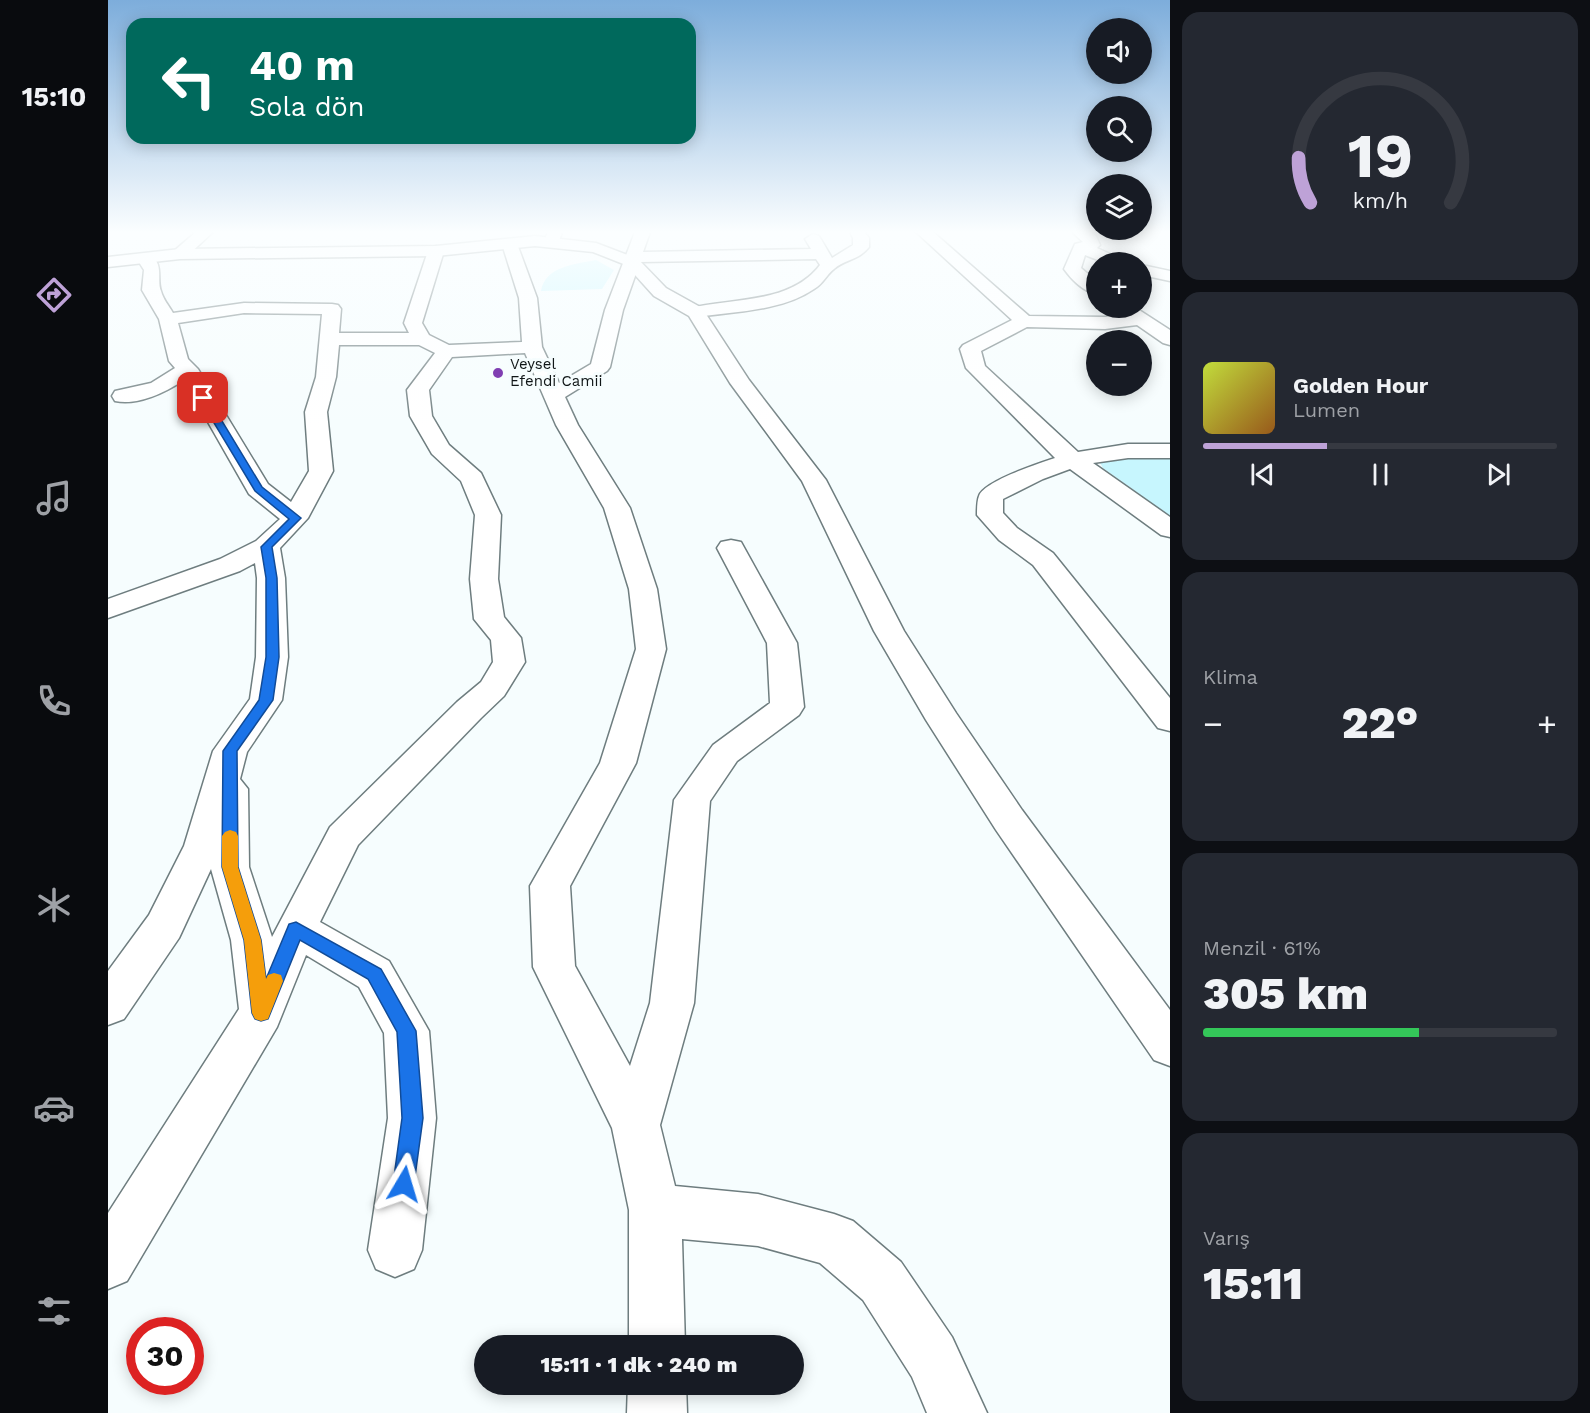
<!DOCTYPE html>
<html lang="tr">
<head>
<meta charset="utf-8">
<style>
	:root { --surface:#171b24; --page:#242831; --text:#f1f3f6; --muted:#9ea1a6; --line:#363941; --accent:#bea2d7 }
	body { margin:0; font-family:"Work Sans",sans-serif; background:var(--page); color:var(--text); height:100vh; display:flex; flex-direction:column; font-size:22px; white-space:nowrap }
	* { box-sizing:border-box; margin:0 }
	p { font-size:20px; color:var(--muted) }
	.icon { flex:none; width:33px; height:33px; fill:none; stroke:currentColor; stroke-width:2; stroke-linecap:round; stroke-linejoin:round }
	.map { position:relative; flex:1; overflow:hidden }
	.drawer { display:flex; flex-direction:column; gap:12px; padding:12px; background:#0d0f14; width:420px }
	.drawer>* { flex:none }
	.guide { position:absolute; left:18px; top:18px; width:570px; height:126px; border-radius:18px; box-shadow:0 3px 15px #0003; background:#00695c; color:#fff; overflow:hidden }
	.tools { position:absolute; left:978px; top:18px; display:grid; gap:12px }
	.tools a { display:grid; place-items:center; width:66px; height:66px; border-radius:50%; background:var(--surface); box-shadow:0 3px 15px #0003; font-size:30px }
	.speed { position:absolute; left:18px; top:1317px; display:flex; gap:12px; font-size:30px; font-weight:700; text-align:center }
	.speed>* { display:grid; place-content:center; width:78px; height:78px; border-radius:50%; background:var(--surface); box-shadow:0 3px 15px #0003; line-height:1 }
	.speed .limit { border:9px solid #d22; background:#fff; color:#111 }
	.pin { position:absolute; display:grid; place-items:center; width:51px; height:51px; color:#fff; margin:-26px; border-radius:12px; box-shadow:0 3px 9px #0006 }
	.me { position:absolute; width:66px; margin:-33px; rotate:7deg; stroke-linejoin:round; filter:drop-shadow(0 0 4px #0008) }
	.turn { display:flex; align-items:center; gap:21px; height:126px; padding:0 24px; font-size:27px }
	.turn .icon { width:78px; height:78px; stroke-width:2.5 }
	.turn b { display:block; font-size:42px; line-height:51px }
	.big { font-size:45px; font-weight:800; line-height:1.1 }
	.drawer .widget { flex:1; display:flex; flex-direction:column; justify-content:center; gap:9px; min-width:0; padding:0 21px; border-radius:18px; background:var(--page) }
	.drawer .dial { align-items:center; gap:0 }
	.dial svg { height:156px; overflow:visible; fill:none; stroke:var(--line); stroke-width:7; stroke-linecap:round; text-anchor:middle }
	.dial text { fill:var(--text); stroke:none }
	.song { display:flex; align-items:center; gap:18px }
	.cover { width:72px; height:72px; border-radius:9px; background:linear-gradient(135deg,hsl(70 70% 55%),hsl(30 70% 35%)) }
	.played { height:6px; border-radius:3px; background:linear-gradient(90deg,var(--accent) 35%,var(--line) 35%) }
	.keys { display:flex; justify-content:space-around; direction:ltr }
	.heat { display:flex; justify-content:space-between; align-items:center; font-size:33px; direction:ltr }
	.charge { height:9px; border-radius:4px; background:linear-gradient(90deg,#34c759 61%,var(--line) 0) }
	.trip { position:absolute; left:366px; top:1335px; width:330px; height:60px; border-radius:30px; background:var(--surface); box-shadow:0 3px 15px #0003; font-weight:800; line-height:60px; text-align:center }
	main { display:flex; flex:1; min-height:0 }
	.menu { display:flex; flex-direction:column; width:108px; justify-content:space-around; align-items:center; background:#090b0e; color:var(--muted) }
	.menu .icon { width:42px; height:42px }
	.menu .on { color:var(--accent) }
	.menu b { font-size:27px; color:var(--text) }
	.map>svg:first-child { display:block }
	.green { fill:#c7f6fe }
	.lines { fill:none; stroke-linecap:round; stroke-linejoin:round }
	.minor-casing { stroke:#6e7d7f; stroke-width:3 }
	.tertiary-casing { stroke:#6e7d7f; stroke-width:3 }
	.minor { fill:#fff; fill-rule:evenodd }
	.tertiary { fill:#fff; fill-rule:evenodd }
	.route { fill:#1a73e8; stroke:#114b97; stroke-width:1.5 }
	.slow { fill:#f59e0b }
	.poi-dot { fill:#803eb2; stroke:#f6fdfe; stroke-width:2 }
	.labels { text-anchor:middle; stroke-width:6; stroke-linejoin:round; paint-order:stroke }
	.far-poi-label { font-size:15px; fill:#101617; stroke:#f6fdfe; text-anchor:start }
</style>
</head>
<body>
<main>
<nav class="menu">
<b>15:10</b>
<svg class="icon on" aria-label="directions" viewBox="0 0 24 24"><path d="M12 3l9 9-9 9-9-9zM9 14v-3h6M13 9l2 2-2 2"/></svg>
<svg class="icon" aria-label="music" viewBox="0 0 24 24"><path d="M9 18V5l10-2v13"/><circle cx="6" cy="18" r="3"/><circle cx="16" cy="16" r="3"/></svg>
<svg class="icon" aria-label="phone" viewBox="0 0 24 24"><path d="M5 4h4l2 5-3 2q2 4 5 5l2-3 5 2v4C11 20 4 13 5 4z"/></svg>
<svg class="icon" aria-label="climate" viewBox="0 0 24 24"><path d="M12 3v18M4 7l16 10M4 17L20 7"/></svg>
<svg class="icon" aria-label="car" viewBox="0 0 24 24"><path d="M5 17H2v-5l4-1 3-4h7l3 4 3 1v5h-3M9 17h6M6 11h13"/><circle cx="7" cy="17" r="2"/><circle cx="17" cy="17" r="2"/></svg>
<svg class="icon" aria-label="filters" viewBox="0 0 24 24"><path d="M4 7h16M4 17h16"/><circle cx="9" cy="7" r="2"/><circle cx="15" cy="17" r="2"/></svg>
</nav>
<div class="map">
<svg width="1062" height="1413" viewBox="0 0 1062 1413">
	<rect width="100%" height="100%" fill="#f6fdfe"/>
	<!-- green -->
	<path class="green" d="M 488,260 L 506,270 L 494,289 L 433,291 C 437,266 468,264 488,260 Z
		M 1062,456 L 1062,516 L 995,468 L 991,461 L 999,458 Z"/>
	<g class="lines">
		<defs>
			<path id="minor" d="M 88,232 L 105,232 L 78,257 L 66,257 L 64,254 L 66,251 Z
				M 440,232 L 454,232 L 450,244 L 438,244 L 436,241 Z
				M 527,232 L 542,232 L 535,252 L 703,249 L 697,239 L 705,234 L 711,236 L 724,258 L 745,245 L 745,238 L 742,232 L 756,232 L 761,238 L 761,247 C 750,261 737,259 726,269 C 718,275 716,283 706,289 C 674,311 626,312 588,317 L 582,316 L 579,312 L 582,308 C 624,298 683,304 712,265 L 708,259 L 532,262 L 515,310 L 502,367 L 499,371 L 457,397 L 470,425 L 522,508 L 549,589 L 558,649 L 528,763 L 462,886 L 467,966 L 522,1066 L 542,1003 L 566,800 L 605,745 L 662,703 L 659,643 L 609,548 L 613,542 L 623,540 L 633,542 L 689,643 L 696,707 L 691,715 L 629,761 L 602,801 L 586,1003 L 552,1125 L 567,1186 L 650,1194 L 726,1214 L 745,1221 L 793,1262 L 844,1337 L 879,1413 L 819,1413 L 804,1377 L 755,1300 L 712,1263 L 650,1246 L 574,1239 L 577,1346 L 521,1346 L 521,1210 L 504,1128 L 425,967 L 422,886 L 492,763 L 528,649 L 521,589 L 496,508 L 448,425 L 417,353 L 344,357 L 321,390 L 324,416 L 341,445 L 373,473 L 393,515 L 390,579 L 396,617 L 413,638 L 417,662 L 396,696 L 373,718 L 250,845 L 212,922 L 281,961 L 321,1031 L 328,1118 L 314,1250 L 306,1269 L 287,1277 L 268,1269 L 260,1250 L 280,1118 L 276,1033 L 251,987 L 198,955 L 169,1027 L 19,1281 L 0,1289 L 0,1213 L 131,1009 L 123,940 L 103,869 L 71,938 L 16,1019 L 0,1025 L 0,971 L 41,915 L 76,846 L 105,751 L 142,699 L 148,657 L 149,578 L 147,563 L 132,571 L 0,618 L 0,599 L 112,559 L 148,541 L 172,519 L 141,494 L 76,380 C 58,392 30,406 7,401 L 4,396 L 7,391 L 43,383 L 67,368 L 61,361 L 51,319 L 34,290 L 36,270 L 29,259 L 37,254 C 58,259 48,279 53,291 C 55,299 61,306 65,313 L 136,303 L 224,304 L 230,305 L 233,309 L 231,333 L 301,333 L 296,323 L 320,251 L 328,246 L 336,251 L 314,323 L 321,335 L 341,345 L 414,342 L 411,298 L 394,244 L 402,239 L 408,241 L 429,298 L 434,347 L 451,383 L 483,364 L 497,310 ZM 136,313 L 214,314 L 208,377 L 197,412 L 201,471 L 183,502 L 160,484 L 90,369 L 80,359 L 70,323 ZM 231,345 L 311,345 L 327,353 L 299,390 L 302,416 L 324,454 L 353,481 L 367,515 L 362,579 L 366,619 L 383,640 L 385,662 L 373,682 L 349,702 L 222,827 L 164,937 L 141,867 L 140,789 L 132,779 L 139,752 L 174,700 L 180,657 L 177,578 L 172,548 L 200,518 L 225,471 L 219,412 L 228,377 Z
				M 808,232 L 825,232 L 921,316 L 997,317 L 1016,315 L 1008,308 L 1028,308 L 1062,330 L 1062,345 L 1055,343 L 1029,325 L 997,329 L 919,327 L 873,351 L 877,366 L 970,452 L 1020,444 L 1062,444 L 1062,458 L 1020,458 L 985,463 L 1062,517 L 1062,537 L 1053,535 L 962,469 L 935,479 L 895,499 L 895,513 L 909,528 L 945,553 L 1062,698 L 1062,731 L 1050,728 L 925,565 L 891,540 L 869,515 C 869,509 869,501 871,496 C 876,481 932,463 947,458 L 858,368 L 852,349 L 855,345 L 904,320 Z
				M 964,232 L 981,232 L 988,236 L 992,245 L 989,248 L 1013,259 L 1015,262 L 995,262 L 977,255 L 973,268 L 988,281 L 988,294 C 975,291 964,280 956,269 L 967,244 L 975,242 Z
				M 1034,265 L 1062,271 L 1062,281 L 1034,275 Z
				M 520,1384 L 578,1384 L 579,1413 L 519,1413 Z"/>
			<path id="tertiary" d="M 427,236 L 488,243 L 530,259 L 558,288 L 594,308 L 641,380 L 718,480 L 796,631 L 848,713 L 914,810 L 1062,1010 L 1062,1066 L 1046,1060 L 888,830 L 818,720 L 766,631 L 694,481 L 622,383 L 581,316 L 546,296 L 518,265 L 485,252 L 427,246 L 328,256 L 72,259 L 0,267 L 0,257 L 72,249 L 328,246 Z"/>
		</defs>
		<!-- minor casing -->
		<use href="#minor" class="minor-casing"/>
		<!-- tertiary casing -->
		<use href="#tertiary" class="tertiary-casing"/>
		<!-- minor -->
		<use href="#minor" class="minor"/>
		<!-- tertiary -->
		<use href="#tertiary" class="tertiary"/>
	</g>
	<!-- sky -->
	<linearGradient id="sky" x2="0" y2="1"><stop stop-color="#7daddb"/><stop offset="0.54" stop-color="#fbfeff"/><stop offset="1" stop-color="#fbfeff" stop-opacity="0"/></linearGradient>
	<rect width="1062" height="430" fill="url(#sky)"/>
	<!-- route -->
	<path class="route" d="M 92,396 L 100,398 L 154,487 L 193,518 L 164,547 L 169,578 L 171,657 L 165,700 L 129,751 L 130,867 L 153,940 L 158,979 L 179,929 L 181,924 L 188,922 L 273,969 L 308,1031 L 315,1118 L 306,1184 L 303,1191 L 296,1195 L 289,1191 L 285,1184 L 294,1118 L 289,1032 L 260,979 L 192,940 L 160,1019 L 153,1021 L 147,1019 L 144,1013 L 136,940 L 114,867 L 115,751 L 151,700 L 158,657 L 158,578 L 153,547 L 181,519 L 147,491 L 91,398 Z"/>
	<!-- slow -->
	<path class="slow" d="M 122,830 L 128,832 L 130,836 L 130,867 L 153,940 L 158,979 L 160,975 L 166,973 L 173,975 L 175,981 L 160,1019 L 153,1021 L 147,1019 L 144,1013 L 136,940 L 114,867 L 114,836 L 117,832 Z"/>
	<!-- markers -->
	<circle class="poi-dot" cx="390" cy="373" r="6"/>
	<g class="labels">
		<!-- far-poi labels -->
		<g class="far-poi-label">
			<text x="402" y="369">Veysel<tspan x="402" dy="17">Efendi Camii</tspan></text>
		</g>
	</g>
</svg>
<div class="tools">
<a><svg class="icon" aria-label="sound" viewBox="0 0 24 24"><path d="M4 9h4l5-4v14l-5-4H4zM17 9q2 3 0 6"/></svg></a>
<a><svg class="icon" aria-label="search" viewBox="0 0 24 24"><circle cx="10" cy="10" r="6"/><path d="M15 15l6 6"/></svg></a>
<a><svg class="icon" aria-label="layers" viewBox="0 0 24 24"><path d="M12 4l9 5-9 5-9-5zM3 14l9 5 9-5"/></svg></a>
<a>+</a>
<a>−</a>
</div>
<div class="speed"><div class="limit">30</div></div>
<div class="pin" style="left:95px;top:398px;background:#d93025"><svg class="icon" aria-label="arrive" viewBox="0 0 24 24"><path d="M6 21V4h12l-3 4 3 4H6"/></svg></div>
<svg class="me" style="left:296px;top:1184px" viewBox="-20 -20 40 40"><path d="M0-17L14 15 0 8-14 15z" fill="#1a73e8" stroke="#fff" stroke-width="4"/></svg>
<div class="trip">15:11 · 1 dk · 240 m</div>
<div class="guide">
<div class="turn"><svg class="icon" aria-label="left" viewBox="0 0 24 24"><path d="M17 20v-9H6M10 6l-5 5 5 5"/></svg><div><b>40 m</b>Sola dön</div></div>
</div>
</div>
<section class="drawer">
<div class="widget dial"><svg viewBox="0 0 100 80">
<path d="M14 69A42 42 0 1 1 86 69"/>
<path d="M14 69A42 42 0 0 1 8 46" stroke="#bea2d7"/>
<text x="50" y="56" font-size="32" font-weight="700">19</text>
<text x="50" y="72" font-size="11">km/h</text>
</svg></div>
<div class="widget">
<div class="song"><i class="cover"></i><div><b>Golden Hour</b><p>Lumen</p></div></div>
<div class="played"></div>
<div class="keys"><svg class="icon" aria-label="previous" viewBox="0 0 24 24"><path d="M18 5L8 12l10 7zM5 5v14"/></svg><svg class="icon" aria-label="pause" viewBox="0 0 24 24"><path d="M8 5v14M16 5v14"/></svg><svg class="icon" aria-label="next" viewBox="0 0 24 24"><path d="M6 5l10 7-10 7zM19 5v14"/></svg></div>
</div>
<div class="widget"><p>Klima</p>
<div class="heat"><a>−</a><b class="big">22°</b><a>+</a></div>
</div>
<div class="widget"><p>Menzil · 61%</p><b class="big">305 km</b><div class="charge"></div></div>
<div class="widget"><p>Varış</p><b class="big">15:11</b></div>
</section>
</main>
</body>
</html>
